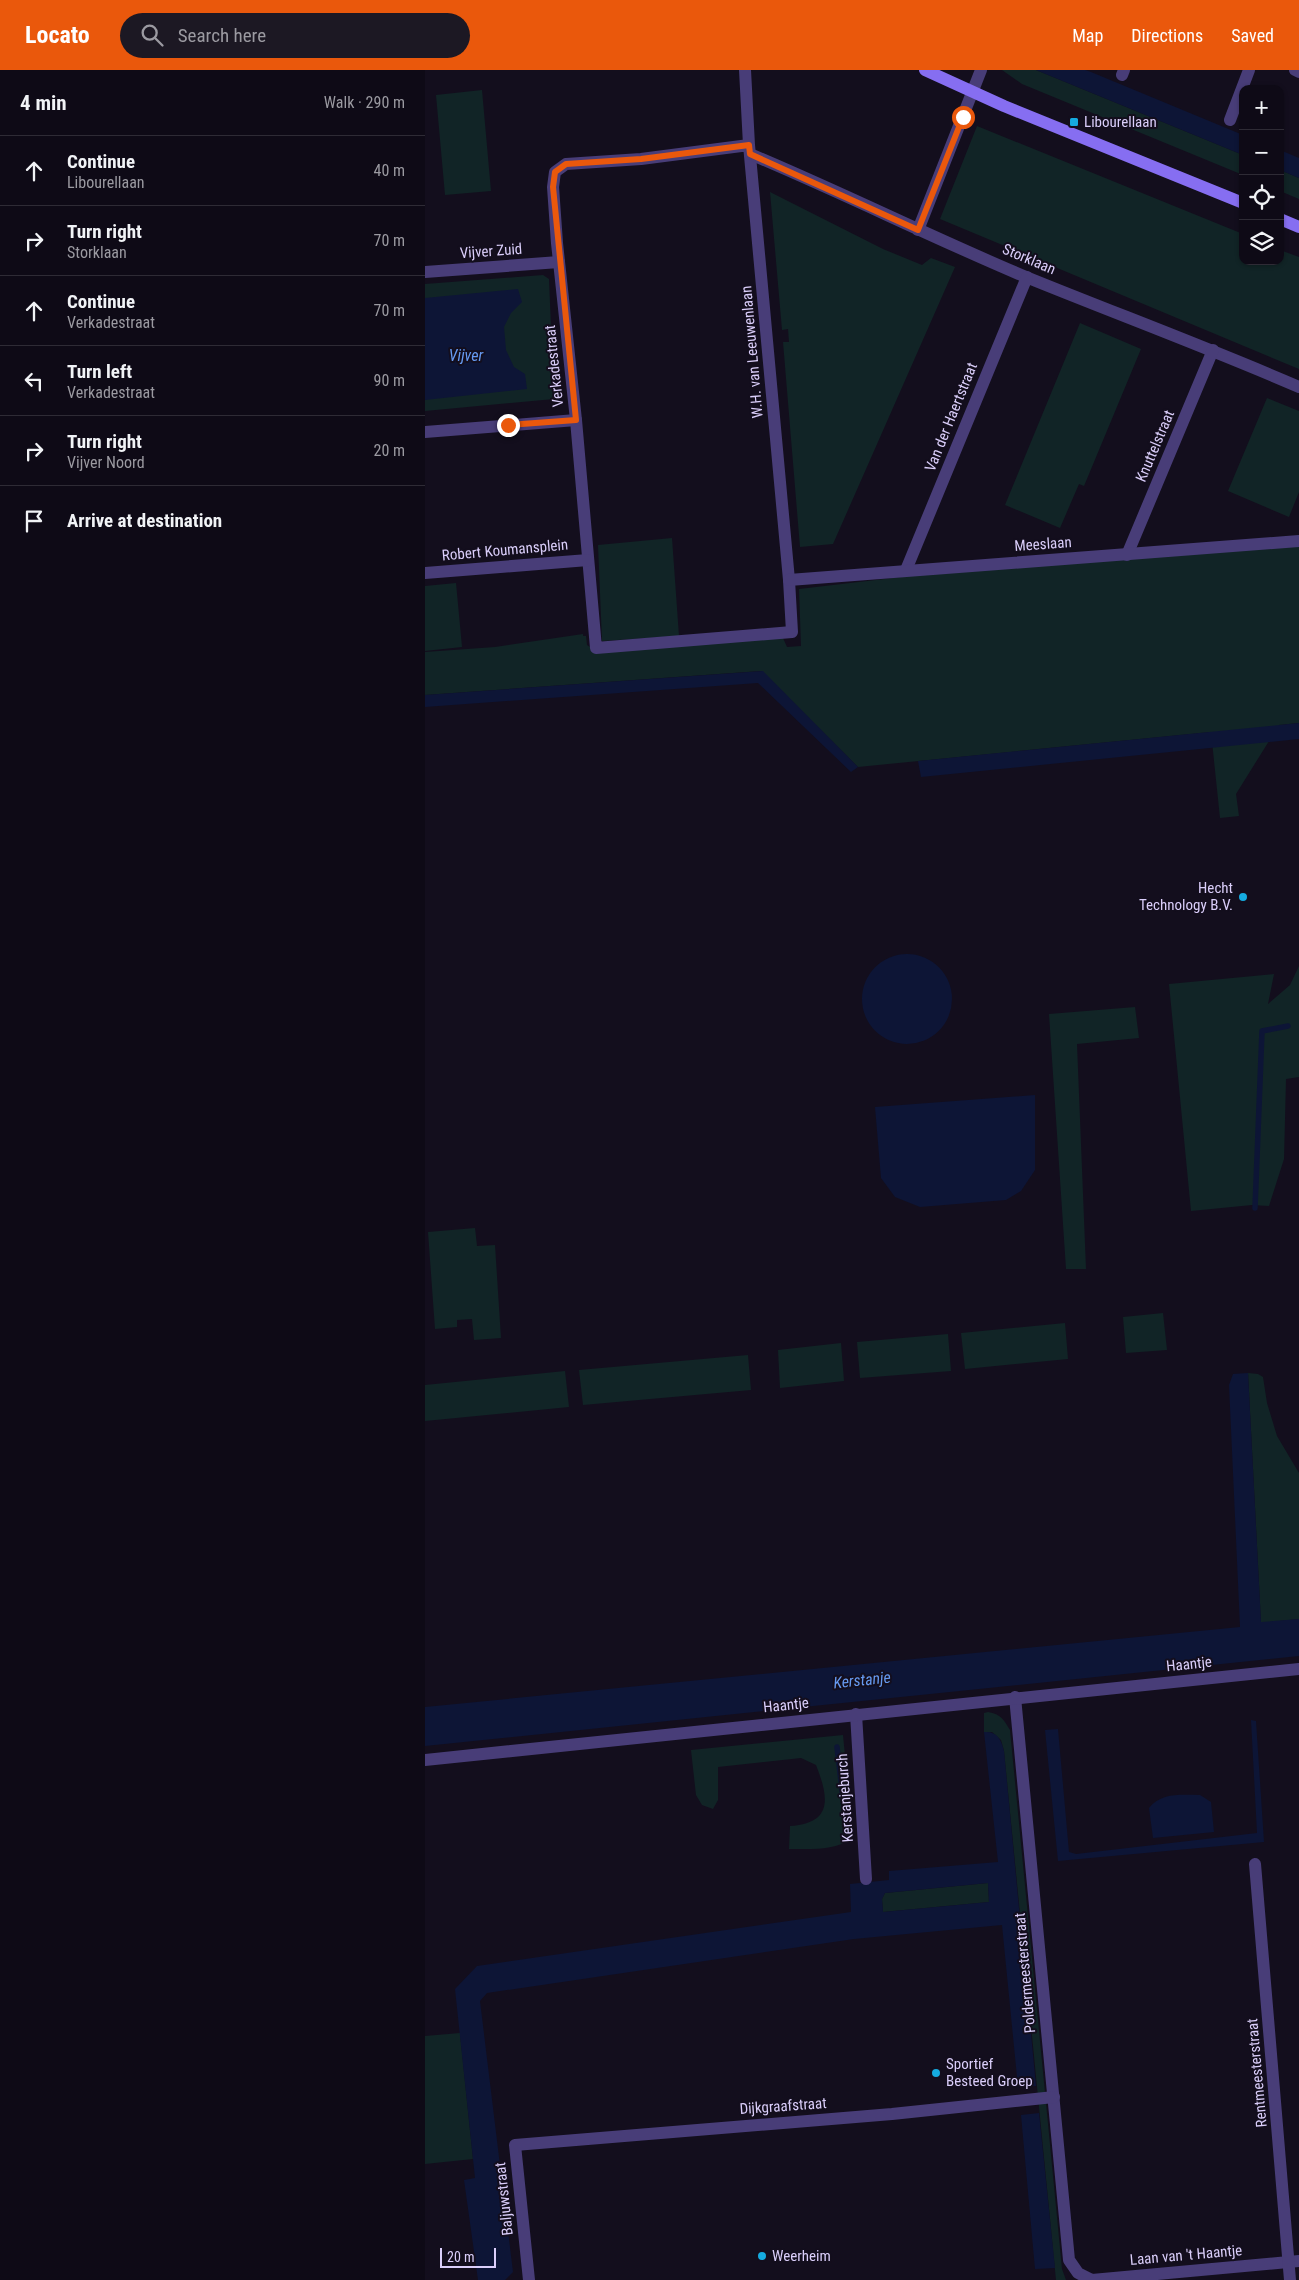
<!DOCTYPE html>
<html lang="en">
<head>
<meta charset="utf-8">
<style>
	body { margin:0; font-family:"Roboto Condensed",sans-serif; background:#1c1823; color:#f1f3f6 }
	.controls { position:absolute; right:15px; top:15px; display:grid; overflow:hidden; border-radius:10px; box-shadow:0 1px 4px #0004 }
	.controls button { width:45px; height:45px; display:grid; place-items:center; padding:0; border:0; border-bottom:1px solid #2e2b35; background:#0e0a16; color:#f1f3f6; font:25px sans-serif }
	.scale { position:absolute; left:15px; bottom:12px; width:56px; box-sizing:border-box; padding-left:5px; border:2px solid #dacefa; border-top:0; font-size:14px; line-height:18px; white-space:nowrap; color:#dacefa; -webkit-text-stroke:4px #130e1d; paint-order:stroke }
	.stop { position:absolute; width:15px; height:15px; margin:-11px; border:4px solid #ea580c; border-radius:50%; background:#fff }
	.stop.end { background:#ea580c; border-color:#fff; box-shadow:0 1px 5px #0008 }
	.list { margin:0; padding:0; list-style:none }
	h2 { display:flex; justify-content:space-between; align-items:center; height:65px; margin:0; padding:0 20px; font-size:21px }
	h2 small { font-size:16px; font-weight:400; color:#9b9aa1 }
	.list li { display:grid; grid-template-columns:32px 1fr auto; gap:15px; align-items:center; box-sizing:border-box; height:70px; padding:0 20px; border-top:1px solid #2e2b35 }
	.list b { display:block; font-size:19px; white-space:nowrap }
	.list p { margin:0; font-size:16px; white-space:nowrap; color:#9b9aa1 }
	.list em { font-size:16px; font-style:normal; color:#9b9aa1 }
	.icon { flex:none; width:28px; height:28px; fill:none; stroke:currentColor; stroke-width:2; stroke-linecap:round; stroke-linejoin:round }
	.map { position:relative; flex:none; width:874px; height:2210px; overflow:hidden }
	header { display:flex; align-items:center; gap:30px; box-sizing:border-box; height:70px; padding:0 25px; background:#ea580c; color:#fff }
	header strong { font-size:24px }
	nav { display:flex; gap:28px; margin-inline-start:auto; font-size:18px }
	.search { width:350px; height:45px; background:#1c1823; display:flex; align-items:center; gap:12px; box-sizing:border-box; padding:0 18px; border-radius:28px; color:#9b9aa1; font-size:19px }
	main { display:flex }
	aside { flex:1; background:#0e0a16 }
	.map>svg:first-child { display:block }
	.green { fill:#112426 }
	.water { fill:#0d1536; fill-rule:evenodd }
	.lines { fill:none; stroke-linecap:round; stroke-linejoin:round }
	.stream { stroke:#0d1536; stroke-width:5.5 }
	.minor { stroke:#483d78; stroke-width:12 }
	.secondary { stroke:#866ef1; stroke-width:12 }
	.route { stroke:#ea580c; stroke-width:6 }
	.poi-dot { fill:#15abe0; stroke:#130e1d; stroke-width:2 }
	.labels { text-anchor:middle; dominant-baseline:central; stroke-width:4; stroke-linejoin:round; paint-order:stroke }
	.poi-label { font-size:15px; fill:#dacefa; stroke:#130e1d; text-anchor:start }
	.street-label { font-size:15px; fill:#dacefa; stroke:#130e1d }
	.water-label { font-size:16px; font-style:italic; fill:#669af1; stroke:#130e1d }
</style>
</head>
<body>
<header>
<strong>Locato</strong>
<div class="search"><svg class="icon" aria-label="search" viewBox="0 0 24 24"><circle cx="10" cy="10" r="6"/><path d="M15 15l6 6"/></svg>Search here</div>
<nav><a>Map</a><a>Directions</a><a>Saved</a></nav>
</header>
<main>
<aside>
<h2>4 min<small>Walk · 290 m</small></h2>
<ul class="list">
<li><svg class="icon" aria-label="ahead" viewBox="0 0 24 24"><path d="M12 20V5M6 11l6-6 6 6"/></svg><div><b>Continue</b><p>Libourellaan</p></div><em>40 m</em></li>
<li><svg class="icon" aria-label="right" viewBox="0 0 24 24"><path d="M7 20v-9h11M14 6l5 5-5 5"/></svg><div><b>Turn right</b><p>Storklaan</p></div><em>70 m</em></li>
<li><svg class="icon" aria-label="ahead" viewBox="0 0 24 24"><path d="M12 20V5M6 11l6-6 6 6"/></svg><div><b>Continue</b><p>Verkadestraat</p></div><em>70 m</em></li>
<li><svg class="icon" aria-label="left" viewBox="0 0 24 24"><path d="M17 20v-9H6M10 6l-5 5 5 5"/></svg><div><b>Turn left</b><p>Verkadestraat</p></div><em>90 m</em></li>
<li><svg class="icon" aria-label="right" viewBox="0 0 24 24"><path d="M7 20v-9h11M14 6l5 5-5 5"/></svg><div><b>Turn right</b><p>Vijver Noord</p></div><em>20 m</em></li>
<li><svg class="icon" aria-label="arrive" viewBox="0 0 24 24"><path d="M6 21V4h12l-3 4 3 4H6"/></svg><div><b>Arrive at destination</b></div></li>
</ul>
</aside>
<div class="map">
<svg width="874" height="2210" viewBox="0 0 874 2210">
	<rect width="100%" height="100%" fill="#130e1d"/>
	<g class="green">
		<polygon points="577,0 611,0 818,85 818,105 597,14"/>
		<polygon points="57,20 66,121 20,125 11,25"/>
		<polygon points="552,56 818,164 818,191 855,191 855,180 874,187 874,299 515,149"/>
		<polygon points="855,100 874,108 874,129 855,121"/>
		<polygon points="345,122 458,179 497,195 506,188 530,197 408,474 375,477 358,272 364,272 363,259 357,260"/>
		<polygon points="118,205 124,209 129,329 0,341 0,214"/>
		<polygon points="655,253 716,279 659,416 654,414 635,458 580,435"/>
		<polygon points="842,328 874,341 874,422 864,447 803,421"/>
		<polygon points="247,468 254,566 177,571 173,475"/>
		<polygon points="874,476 874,653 854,655 811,724 814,746 795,748 786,662 433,697 336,601 0,625 0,582 70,577 158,564 158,566 161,566 162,575 168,579 358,568 362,577 376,576 374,519 485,506"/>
		<polygon points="31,513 37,577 0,581 0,516"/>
		<polygon points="874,896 874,1007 861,1009 859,1089 844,1136 827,1135 766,1141 744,914 849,904 843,934 865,915"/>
		<polygon points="710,937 714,968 652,974 661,1199 641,1199 624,944"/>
		<polygon points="50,1158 52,1176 70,1175 76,1268 49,1270 47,1249 32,1250 32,1257 10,1259 3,1162"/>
		<polygon points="738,1243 742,1280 701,1283 698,1247"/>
		<polygon points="640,1253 643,1289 540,1299 536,1263"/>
		<polygon points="523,1264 526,1301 435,1308 432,1272"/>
		<polygon points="416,1273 419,1311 355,1318 353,1280"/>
		<polygon points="323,1285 326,1320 158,1335 154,1300"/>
		<polygon points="140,1301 144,1337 0,1351 0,1315"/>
		<polygon points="823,1303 833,1304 838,1307 842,1333 852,1366 874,1403 874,1549 836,1553"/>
		<path d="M 563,1642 C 576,1644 579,1650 585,1660 L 637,2199 L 641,2210 L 631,2210 L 579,1681 L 576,1670 L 567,1662 L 559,1662 L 559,1643 Z"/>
		<path d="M 418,1665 L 428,1768 C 408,1781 388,1779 364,1779 L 365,1756 C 408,1753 404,1728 391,1695 L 376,1688 L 293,1697 L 293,1730 L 288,1739 L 277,1735 L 271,1725 L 266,1680 Z"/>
		<polygon points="563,1813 564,1832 458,1842 457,1829 460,1823"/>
		<polygon points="35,1963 48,2089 0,2094 0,1966"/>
	</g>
	<g class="water">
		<polygon points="611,0 660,0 666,2 818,65 818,85"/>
		<polygon points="855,80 874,88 874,108 855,100"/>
		<polygon points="93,219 97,232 86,243 79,257 81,280 89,297 100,304 102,319 0,330 0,228"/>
		<polygon points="338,601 433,697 426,702 333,613 0,637 0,625"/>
		<polygon points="874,653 874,669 496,707 493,691"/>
		<circle cx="482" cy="929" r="45"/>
		<polygon points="610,1025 610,1100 596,1121 581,1130 495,1137 470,1127 456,1108 450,1037"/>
		<polygon points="823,1303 836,1552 874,1549 874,1586 0,1676 0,1637 815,1557 804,1315 808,1304"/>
		<polygon points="826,1650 831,1651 839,1772 633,1791 620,1660 633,1659 644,1782 651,1784 832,1763"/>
		<path d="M 559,1662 C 572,1661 576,1669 579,1681 L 611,2016 L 593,2017 L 577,1855 L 429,1869 L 62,1923 L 55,1931 L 88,2202 L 80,2210 L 53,2210 L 39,2110 L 50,2108 L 30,1919 L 52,1896 L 426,1842 L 425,1814 L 464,1810 L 464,1801 L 573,1792 ZM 563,1813 L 564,1832 L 458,1842 L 457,1829 L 460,1823 Z"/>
		<path d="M 775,1725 L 786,1732 L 789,1762 L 728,1768 L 724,1738 C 737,1722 756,1725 775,1725 Z"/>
		<polygon points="614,2043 630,2198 610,2199 596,2045"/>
	</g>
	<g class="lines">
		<g class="stream">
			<polyline points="830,1138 837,961 863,956"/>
			<polyline points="412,1677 420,1746"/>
		</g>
		<g class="minor">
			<polyline points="320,0 324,75 364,510 367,562 171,578 151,350 132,173 128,117 130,102 141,94 216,89 324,75"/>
			<polyline points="870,0 874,2"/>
			<polyline points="697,5 699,0"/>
			<polyline points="805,50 824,0"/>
			<path d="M 325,84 C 418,123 508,168 601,207 C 692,244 784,278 874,317"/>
			<polyline points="493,160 556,0"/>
			<polyline points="0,202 134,192"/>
			<polyline points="0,362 151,350"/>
			<polyline points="702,485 788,280"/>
			<polyline points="481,500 602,207"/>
			<polyline points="0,503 163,490"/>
			<polyline points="364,510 874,471"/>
			<polyline points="590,1627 644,2190 653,2203 667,2210 874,2191"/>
			<polyline points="431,1644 441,1809"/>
			<polyline points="0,1690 874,1599"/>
			<polyline points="830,1794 865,2210"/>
			<polyline points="104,2210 90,2075 467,2044 629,2027"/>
		</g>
		<g class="secondary">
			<polyline points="500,0 579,36 818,133"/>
			<polyline points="855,149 874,157"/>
		</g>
	</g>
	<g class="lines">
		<polyline class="route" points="83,355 151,350 128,117 130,102 141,94 216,89 324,75 325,84 493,160 538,47"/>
	</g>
	<g class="poi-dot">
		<rect x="644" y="47" width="10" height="10" rx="2.5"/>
		<circle cx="818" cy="827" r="5"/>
		<circle cx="511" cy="2003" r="5"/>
		<circle cx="337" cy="2186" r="5"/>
	</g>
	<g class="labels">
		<g class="poi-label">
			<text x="659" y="52">Libourellaan</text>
			<text x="808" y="818" text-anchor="end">Hecht<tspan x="808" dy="17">Technology B.V.</tspan></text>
			<text x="521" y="1994">Sportief<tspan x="521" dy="17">Besteed Groep</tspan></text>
			<text x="347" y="2186">Weerheim</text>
		</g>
		<g class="street-label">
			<text transform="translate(66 181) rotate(-4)">Vijver Zuid</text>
			<text transform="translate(604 189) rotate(23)">Storklaan</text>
			<text transform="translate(327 282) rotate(-95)">W.H. van Leeuwenlaan</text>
			<text transform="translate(129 296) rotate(-96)">Verkadestraat</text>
			<text transform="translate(526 347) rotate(-68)">Van der Haertstraat</text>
			<text transform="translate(730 376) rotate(-67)">Knuttelstraat</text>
			<text transform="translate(618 474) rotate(-4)">Meeslaan</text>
			<text transform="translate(80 480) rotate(-5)">Robert Koumansplein</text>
			<text transform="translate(764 1594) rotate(-6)">Haantje</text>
			<text transform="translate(361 1635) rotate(-6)">Haantje</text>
			<text transform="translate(420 1728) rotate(-94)">Kerstanjeburch</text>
			<text transform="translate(600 1903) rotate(-95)">Poldermeesterstraat</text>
			<text transform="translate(832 2003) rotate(-95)">Rentmeesterstraat</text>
			<text transform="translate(358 2036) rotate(-4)">Dijkgraafstraat</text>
			<text transform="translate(79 2129) rotate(-96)">Baljuwstraat</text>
			<text transform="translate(761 2185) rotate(-5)">Laan van 't Haantje</text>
		</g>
		<g class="water-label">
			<text x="41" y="285">Vijver</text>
			<text transform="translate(437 1610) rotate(-6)">Kerstanje</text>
		</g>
	</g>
</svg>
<div class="controls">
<button>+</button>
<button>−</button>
<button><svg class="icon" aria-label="locate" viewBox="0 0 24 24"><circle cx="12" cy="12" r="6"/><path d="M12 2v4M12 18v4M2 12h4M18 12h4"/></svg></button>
<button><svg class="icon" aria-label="layers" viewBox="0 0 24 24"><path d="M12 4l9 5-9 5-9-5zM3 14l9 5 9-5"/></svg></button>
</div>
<div class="scale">20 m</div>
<div class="stop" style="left:538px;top:47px"></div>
<div class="stop end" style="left:83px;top:355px"></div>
</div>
</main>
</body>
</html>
